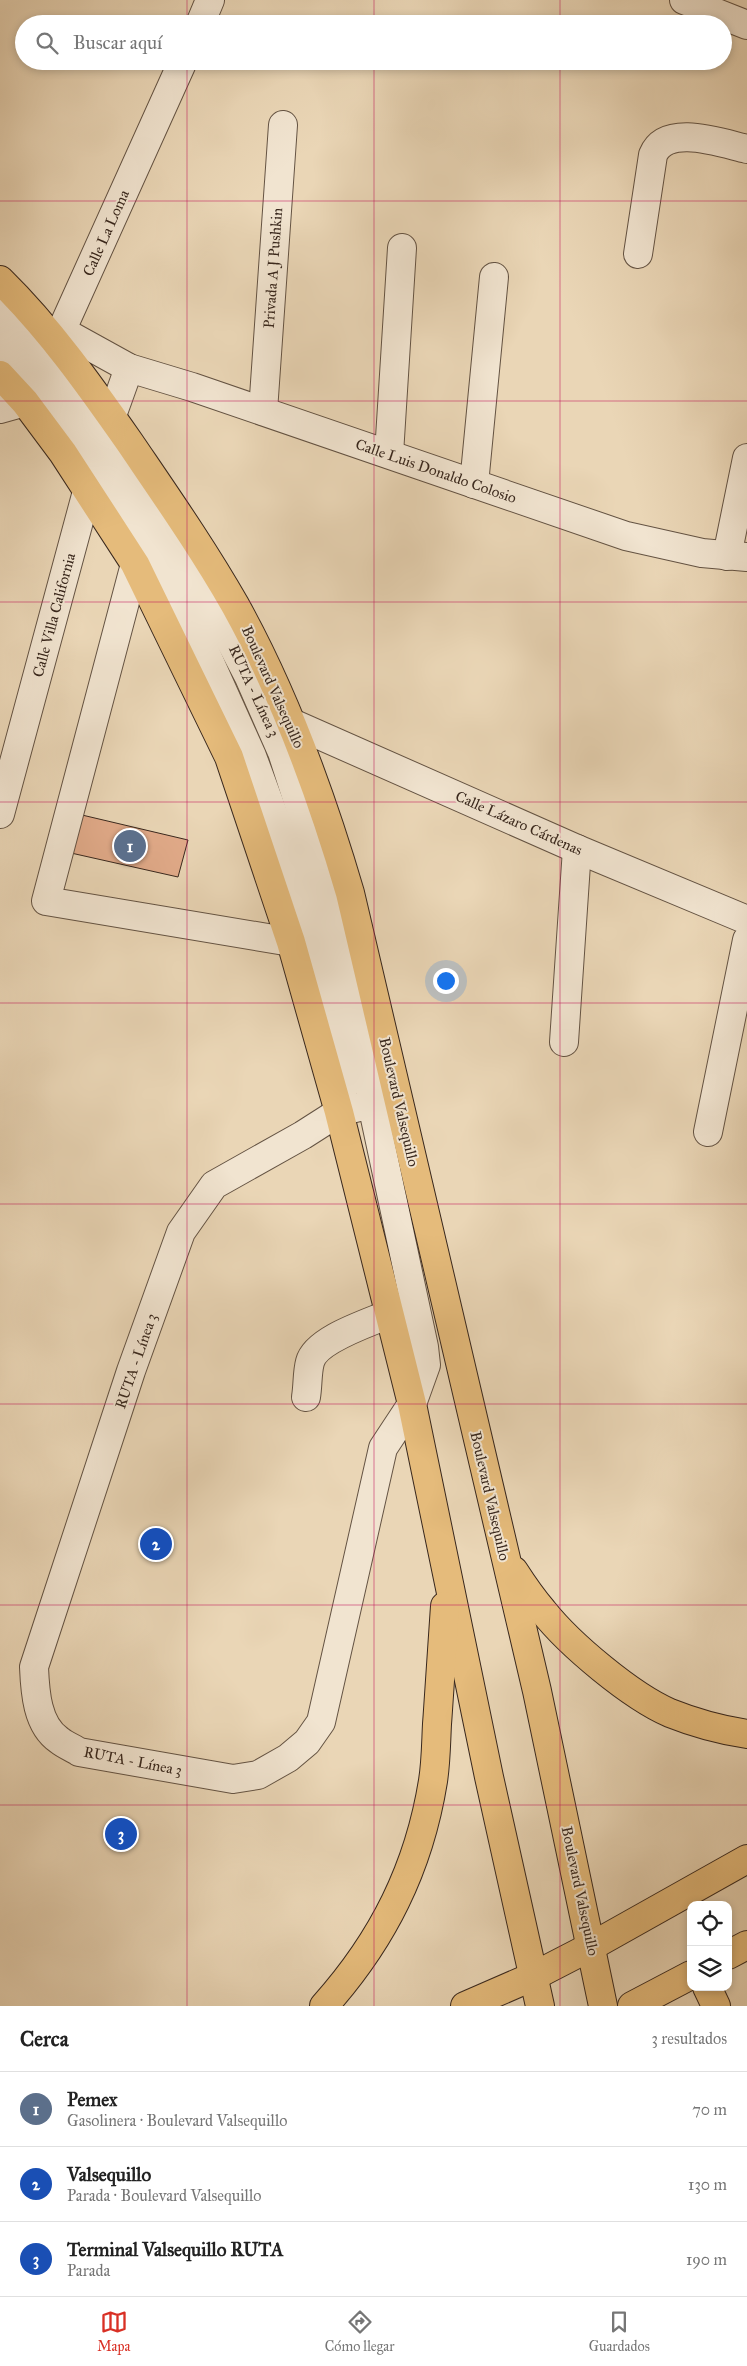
<!DOCTYPE html>
<html lang="es">
<head>
<meta charset="utf-8">
<style>
	body { margin:0; font-family:"IM FELL Great Primer",serif; background:#f2f2f2; color:#222 }
	.controls { position:absolute; right:15px; bottom:15px; display:grid; overflow:hidden; border-radius:10px; box-shadow:0 2px 8px #0003 }
	.controls button { width:45px; height:45px; display:grid; place-items:center; padding:0; border:0; border-bottom:1px solid #e0e0e0; background:#fff; color:#222; font:25px sans-serif }
	.you { position:absolute; left:445px; top:980px; width:18px; height:18px; margin:-12px; border:4px solid #fff; border-radius:50%; background:#1a73e8; box-shadow:0 0 0 8px #1a73e833 }
	.badge { display:grid; place-items:center; width:32px; height:32px; border-radius:50%; background:#d93025; color:#fff; font-size:16px; font-weight:700 }
	.pin { position:absolute; translate:-50% -50%; border:2px solid #fff; box-shadow:0 1px 5px #0006 }
	.list { margin:0; padding:0; list-style:none }
	h2 { display:flex; justify-content:space-between; align-items:center; height:65px; margin:0; padding:0 20px; font-size:21px }
	h2 small { font-size:16px; font-weight:400; color:#767676 }
	.list li { display:grid; grid-template-columns:32px 1fr auto; gap:15px; align-items:center; box-sizing:border-box; height:75px; padding:0 20px; border-top:1px solid #e0e0e0 }
	.list b { display:block; font-size:19px; white-space:nowrap }
	.list p { margin:0; font-size:16px; white-space:nowrap; color:#767676 }
	.list em { font-size:16px; font-style:normal; color:#767676 }
	.icon { flex:none; width:28px; height:28px; fill:none; stroke:currentColor; stroke-width:2; stroke-linecap:round; stroke-linejoin:round }
	.map { position:relative; flex:none; width:747px; height:2006px; overflow:hidden }
	.search { position:absolute; background:#fff; box-shadow:0 2px 8px #0003; left:15px; right:15px; top:15px; height:55px; display:flex; align-items:center; gap:12px; box-sizing:border-box; padding:0 18px; border-radius:28px; color:#767676; font-size:19px }
	.sheet { height:290px; background:#fff }
	nav { display:flex; justify-content:space-around; align-items:center; box-sizing:border-box; height:70px; border-top:1px solid #e0e0e0; background:#fff; font-size:14px; color:#767676 }
	nav a { display:grid; justify-items:center; gap:2px }
	nav .on { color:#d93025 }
	.map>svg:first-child { display:block }
	.building { fill:#e2ab8a; stroke:#38271d }
	.lines { fill:none; stroke-linecap:round; stroke-linejoin:round }
	.minor-casing { stroke:#645343; stroke-width:30 }
	.major-casing { stroke:#38271d; stroke-width:30 }
	.highway-casing { stroke:#38271d; stroke-width:30 }
	.minor { stroke:#f1e4d0; stroke-width:28 }
	.major { stroke:#e5bb7b; stroke-width:28 }
	.highway { stroke:#e5bb7b; stroke-width:28 }
	.grid { fill:none; stroke:#c2185b; stroke-width:1; stroke-opacity:0.55 }
	.labels { text-anchor:middle; dominant-baseline:central; stroke-width:4; stroke-linejoin:round; paint-order:stroke }
	.street-label { font-size:15px; fill:#38271d; stroke:#f1e4d0 }
</style>
</head>
<body>
<div class="map">
<svg width="747" height="2006" viewBox="0 0 747 2006">
	<rect width="100%" height="100%" fill="#ead6b6"/>
	<filter id="stains"><feTurbulence type="fractalNoise" baseFrequency=".004" numOctaves="4"/><feColorMatrix values="0 0 0 0 .2 0 0 0 0 .09 0 0 0 0 .02 0 0 0 .5 -.17"/></filter>
	<radialGradient id="worn" r=".72"><stop offset=".6" stop-color="#630" stop-opacity="0"/><stop offset="1" stop-color="#630" stop-opacity=".3"/></radialGradient>
	<polygon class="building" points="82,815 188,840 178,877 71,853"/>
	<g class="lines">
		<g class="minor-casing">
			<g id="minor">
				<polyline points="684,0 747,25"/>
				<polyline points="200,24 210,0"/>
				<path d="M 638,254 L 653,155 C 666,123 721,143 747,149"/>
				<path d="M 0,308 L 47,365 L 138,488 L 195,573 L 249,677 L 282,752 L 304,820 L 356,1003 L 372,1104 L 424,1347 L 426,1365 L 412,1404 L 383,1448 L 321,1722 L 307,1742 L 288,1758 L 258,1775 L 233,1779 L 79,1752 C 73,1748 65,1745 59,1740 C 37,1725 35,1692 34,1667 L 131,1371 L 181,1232 L 214,1185 L 303,1135 L 339,1112 L 372,1104"/>
				<polyline points="62,331 129,368 192,387 626,536 702,553 747,557"/>
				<polyline points="0,342 39,388 153,552 186,609 252,756 304,897 337,1008 344,1082 339,1112"/>
				<polyline points="54,347 183,61"/>
				<polyline points="0,409 25,402 40,385"/>
				<polyline points="263,411 283,125"/>
				<polyline points="105,435 129,368"/>
				<polyline points="389,454 402,248"/>
				<polyline points="474,484 494,277"/>
				<polyline points="727,556 747,458"/>
				<polyline points="135,564 46,901 291,942"/>
				<polyline points="292,723 577,849 747,920"/>
				<polyline points="0,814 92,473"/>
				<polyline points="564,1042 577,849"/>
				<polyline points="708,1132 747,940"/>
				<path d="M 306,1397 C 308,1385 307,1373 310,1362 C 316,1339 369,1323 389,1314"/>
			</g>
		</g>
		<g class="major-casing">
			<g id="major">
				<path d="M 0,280 C 50,329 90,386 130,443 C 166,496 203,549 235,605 C 285,695 321,794 350,893 L 537,1691 L 603,2006"/>
				<polyline points="0,375 25,402 63,453 135,564 229,757 291,942 339,1112 412,1404 489,1777 540,2006"/>
				<path d="M 514,1571 C 523,1585 532,1598 543,1611 C 570,1645 631,1696 670,1713 C 695,1723 721,1730 747,1734"/>
				<path d="M 324,2006 C 383,1940 419,1868 433,1781 C 436,1762 436,1743 437,1724 C 440,1685 442,1646 445,1606"/>
			</g>
		</g>
		<g class="highway-casing">
			<g id="highway">
				<polyline points="728,1955 747,1945"/>
				<polyline points="707,1987 716,2006"/>
				<polyline points="465,2006 534,1976 592,1946 747,1859"/>
				<polyline points="632,2006 691,1975"/>
			</g>
		</g>
		<use href="#minor" class="minor"/>
		<use href="#major" class="major"/>
		<use href="#highway" class="highway"/>
	</g>
	<path class="grid" d="M 187,0 L 187,24M 374,0 L 374,24M 560,0 L 560,24M 187,61 L 187,2006M 374,61 L 374,2006M 560,61 L 560,2006M 0,201 L 747,201M 0,401 L 747,401M 0,602 L 747,602M 0,802 L 747,802M 0,1003 L 747,1003M 0,1204 L 747,1204M 0,1404 L 747,1404M 0,1605 L 747,1605M 0,1805 L 747,1805"/>
	<g class="labels">
		<g class="street-label">
			<text transform="translate(106 233) rotate(-66)">Calle La Loma</text>
			<text transform="translate(273 268) rotate(-86)">Privada A J Pushkin</text>
			<text transform="translate(436 471) rotate(19)">Calle Luis Donaldo Colosio</text>
			<text transform="translate(54 615) rotate(-75)">Calle Villa California</text>
			<text transform="translate(273 687) rotate(66)">Boulevard Valsequillo</text>
			<text transform="translate(254 691) rotate(65)">RUTA - Línea 3</text>
			<text transform="translate(519 823) rotate(24)">Calle Lázaro Cárdenas</text>
			<text transform="translate(399 1102) rotate(77)">Boulevard Valsequillo</text>
			<text transform="translate(136 1361) rotate(-71)">RUTA - Línea 3</text>
			<text transform="translate(490 1496) rotate(77)">Boulevard Valsequillo</text>
			<text transform="translate(133 1761) rotate(11)">RUTA - Línea 3</text>
			<text transform="translate(580 1891) rotate(78)">Boulevard Valsequillo</text>
		</g>
	</g>
	<rect width="100%" height="100%" filter="url(#stains)"/>
	<rect width="100%" height="100%" fill="url(#worn)"/>
</svg>
<div class="controls">
<button><svg class="icon" aria-label="locate" viewBox="0 0 24 24"><circle cx="12" cy="12" r="6"/><path d="M12 2v4M12 18v4M2 12h4M18 12h4"/></svg></button>
<button><svg class="icon" aria-label="layers" viewBox="0 0 24 24"><path d="M12 4l9 5-9 5-9-5zM3 14l9 5 9-5"/></svg></button>
</div>
<div class="you"></div>
<div class="pin badge" style="left:130px;top:846px;background:#5c6f8a">1</div>
<div class="pin badge" style="left:156px;top:1544px;background:#1a4fb4">2</div>
<div class="pin badge" style="left:121px;top:1834px;background:#1a4fb4">3</div>
<div class="search"><svg class="icon" aria-label="search" viewBox="0 0 24 24"><circle cx="10" cy="10" r="6"/><path d="M15 15l6 6"/></svg>Buscar aquí</div>
</div>
<section class="sheet">
<h2>Cerca<small>3 resultados</small></h2>
<ul class="list">
<li><span class="badge" style="background:#5c6f8a">1</span><div><b>Pemex</b><p>Gasolinera · Boulevard Valsequillo</p></div><em>70 m</em></li>
<li><span class="badge" style="background:#1a4fb4">2</span><div><b>Valsequillo</b><p>Parada · Boulevard Valsequillo</p></div><em>130 m</em></li>
<li><span class="badge" style="background:#1a4fb4">3</span><div><b>Terminal Valsequillo RUTA</b><p>Parada</p></div><em>190 m</em></li>
</ul>
</section>
<nav>
<a class="on"><svg class="icon" aria-label="map" viewBox="0 0 24 24"><path d="M3 6l6-2 6 2 6-2v14l-6 2-6-2-6 2zM9 4v14M15 6v14"/></svg>Mapa</a>
<a><svg class="icon" aria-label="directions" viewBox="0 0 24 24"><path d="M12 3l9 9-9 9-9-9zM9 14v-3h6M13 9l2 2-2 2"/></svg>Cómo llegar</a>
<a><svg class="icon" aria-label="saved" viewBox="0 0 24 24"><path d="M7 4h10v16l-5-4-5 4z"/></svg>Guardados</a>
</nav>
</body>
</html>
